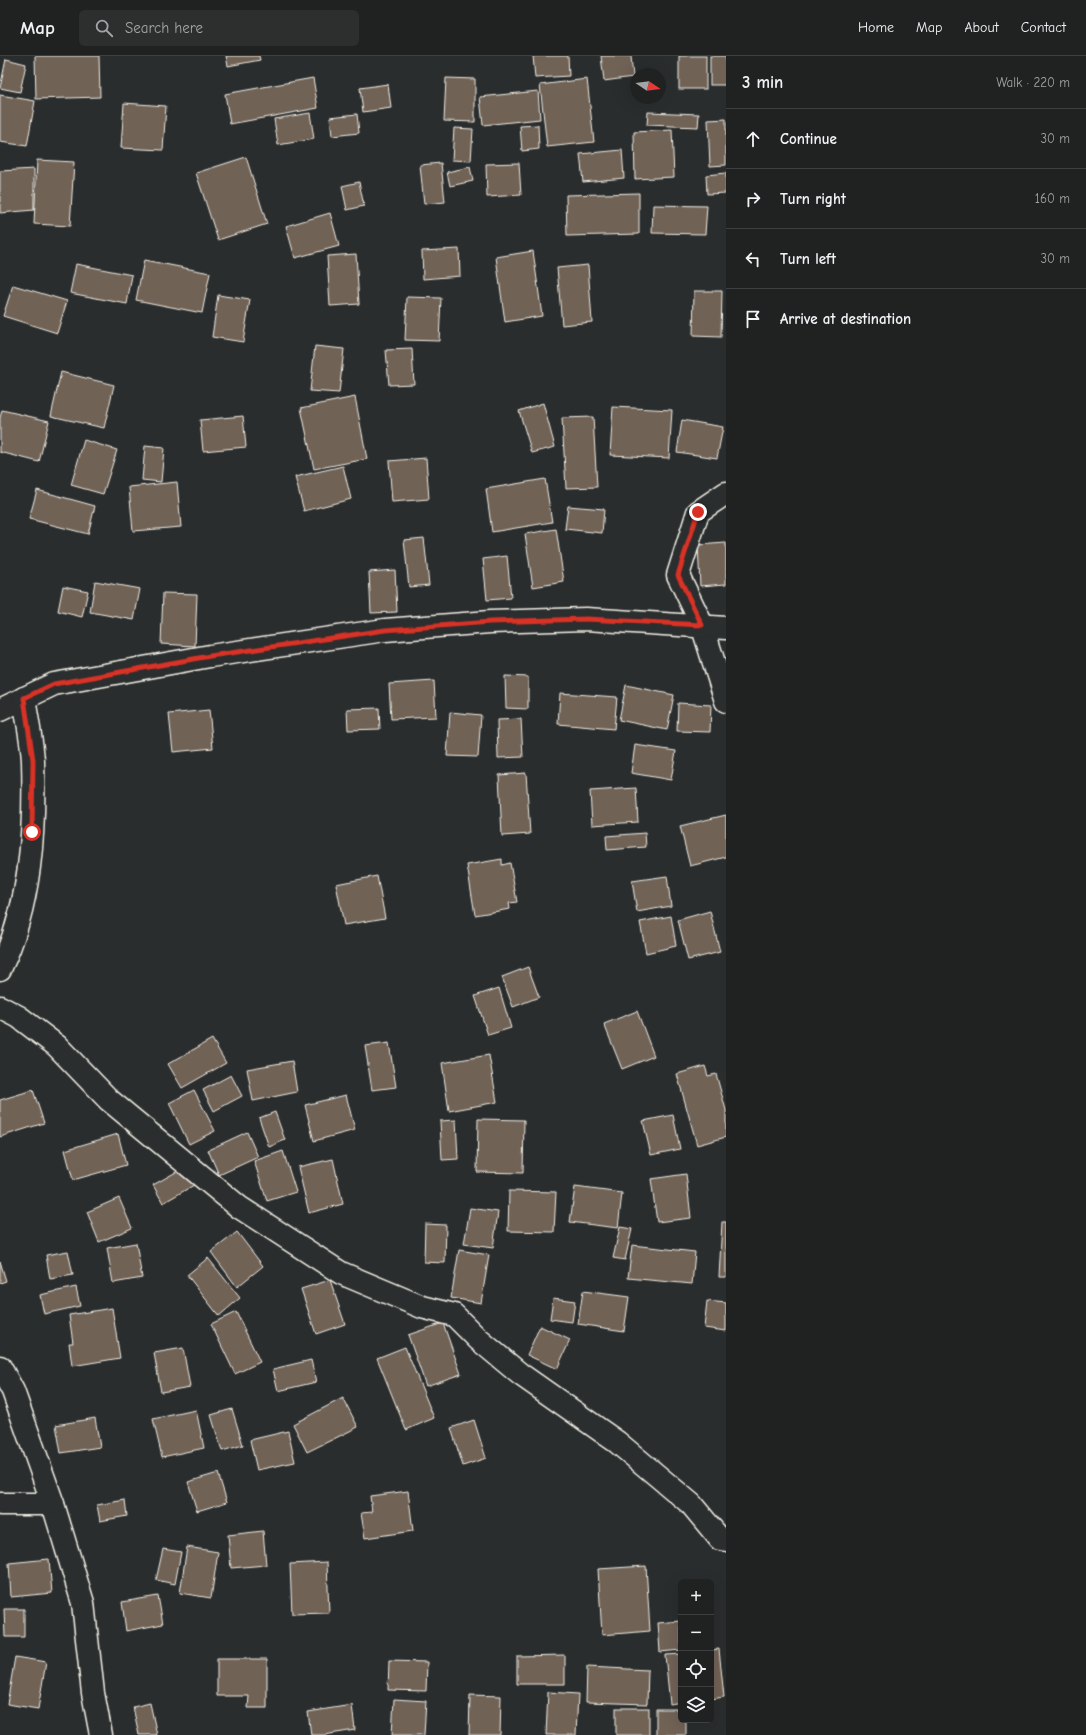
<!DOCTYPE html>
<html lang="en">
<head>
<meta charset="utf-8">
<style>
	body { margin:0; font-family:"Comic Neue",sans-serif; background:#2d2f2f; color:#f1f3f6 }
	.controls { position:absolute; right:12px; bottom:12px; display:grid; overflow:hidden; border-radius:6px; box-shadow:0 4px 16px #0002 }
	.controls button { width:36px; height:36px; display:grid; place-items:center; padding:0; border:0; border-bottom:1px solid #3d3f40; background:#202222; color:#f1f3f6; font:20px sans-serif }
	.compass { position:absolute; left:630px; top:12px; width:36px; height:36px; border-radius:50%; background:#202222; box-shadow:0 4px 16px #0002; rotate:103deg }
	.stop { position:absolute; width:12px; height:12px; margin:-9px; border:3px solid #d93025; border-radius:50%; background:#fff }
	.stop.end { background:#d93025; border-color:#fff; box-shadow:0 1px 4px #0008 }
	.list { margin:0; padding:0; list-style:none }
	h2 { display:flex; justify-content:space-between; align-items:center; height:52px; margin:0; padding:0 16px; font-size:17px }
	h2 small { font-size:13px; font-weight:400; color:#a2a4a5 }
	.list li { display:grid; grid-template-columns:26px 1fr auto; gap:12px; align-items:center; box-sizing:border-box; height:60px; padding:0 16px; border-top:1px solid #3d3f40 }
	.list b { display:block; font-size:15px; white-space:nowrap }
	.list em { font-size:13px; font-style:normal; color:#a2a4a5 }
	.icon { flex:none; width:22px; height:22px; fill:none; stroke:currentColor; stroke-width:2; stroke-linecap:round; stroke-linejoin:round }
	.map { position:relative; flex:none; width:726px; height:1679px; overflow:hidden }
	header { display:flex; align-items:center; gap:24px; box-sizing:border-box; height:56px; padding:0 20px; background:#202222; border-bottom:1px solid #3d3f40 }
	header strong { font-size:19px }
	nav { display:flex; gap:22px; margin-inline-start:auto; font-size:14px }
	.search { width:280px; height:36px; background:#2d2f2f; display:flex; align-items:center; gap:10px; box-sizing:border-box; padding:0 14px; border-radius:6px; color:#a2a4a5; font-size:15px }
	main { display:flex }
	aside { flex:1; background:#202222 }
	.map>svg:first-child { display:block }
	.building { fill:#716257; stroke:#f4f1e8 }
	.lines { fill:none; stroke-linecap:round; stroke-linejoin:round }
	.street-casing { stroke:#f4f1e8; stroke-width:25 }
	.street { stroke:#2a2d2e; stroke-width:22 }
	.route { stroke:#d93025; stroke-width:5 }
</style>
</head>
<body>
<header>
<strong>Map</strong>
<div class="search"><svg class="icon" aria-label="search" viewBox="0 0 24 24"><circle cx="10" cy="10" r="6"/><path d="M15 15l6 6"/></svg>Search here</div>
<nav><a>Home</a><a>Map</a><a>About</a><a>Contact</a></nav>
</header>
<main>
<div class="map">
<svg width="726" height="1679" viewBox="0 0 726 1679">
	<rect width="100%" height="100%" fill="#2a2d2e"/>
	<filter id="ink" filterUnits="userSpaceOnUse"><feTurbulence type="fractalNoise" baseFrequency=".025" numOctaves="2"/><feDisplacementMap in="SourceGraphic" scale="8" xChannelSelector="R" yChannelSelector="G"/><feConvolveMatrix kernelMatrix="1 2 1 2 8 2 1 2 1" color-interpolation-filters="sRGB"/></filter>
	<g filter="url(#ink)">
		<g class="building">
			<polygon points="35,0 99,0 100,41 36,43"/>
			<polygon points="226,0 259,0 260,4 228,10"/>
			<polygon points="533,0 568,0 569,20 535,22"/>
			<polygon points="601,0 631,0 633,21 604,25"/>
			<rect x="679" y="0" width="27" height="33"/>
			<rect x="710" y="0" width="16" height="29"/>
			<polygon points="6,3 26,8 20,36 0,32"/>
			<polygon points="313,22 318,52 230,68 225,38"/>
			<polygon points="446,22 475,23 475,66 444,65"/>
			<polygon points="587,23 594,86 547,91 540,29"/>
			<polygon points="388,28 391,52 363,56 360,32"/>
			<polygon points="538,35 540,63 483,69 480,41"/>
			<polygon points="0,39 35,45 27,90 0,86"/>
			<polygon points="124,47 166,50 163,94 121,92"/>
			<polygon points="648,56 699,58 698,71 647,69"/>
			<polygon points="310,57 314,83 278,89 274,63"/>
			<polygon points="357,58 359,77 332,80 330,61"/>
			<polygon points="726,63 726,109 710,110 708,64"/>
			<polygon points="538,69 539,93 522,95 520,70"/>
			<polygon points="454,72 473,73 471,105 452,104"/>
			<polygon points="672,74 674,121 635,123 634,76"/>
			<polygon points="622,94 624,122 583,126 580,98"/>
			<polygon points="246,101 267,168 218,184 196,117"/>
			<polygon points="37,104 74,106 70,170 34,168"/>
			<polygon points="441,107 445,146 424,148 420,109"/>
			<polygon points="519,107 521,139 487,141 486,108"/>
			<polygon points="470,111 473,125 450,130 447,116"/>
			<polygon points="34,113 34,154 0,157 0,115"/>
			<polygon points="726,117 726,137 707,138 706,119"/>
			<polygon points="359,126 364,150 347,154 342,130"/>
			<polygon points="639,137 639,178 567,180 566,139"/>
			<polygon points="653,149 707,150 705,178 652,177"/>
			<polygon points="330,157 339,190 295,202 286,170"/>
			<polygon points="459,193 460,220 423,223 422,195"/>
			<polygon points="533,195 542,260 505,266 496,201"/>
			<polygon points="356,198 359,248 330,250 327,200"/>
			<polygon points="144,204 210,217 202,257 136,244"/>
			<polygon points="76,208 132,219 127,248 70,237"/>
			<polygon points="588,209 592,266 562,269 557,212"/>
			<polygon points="13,229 67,245 57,277 3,260"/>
			<polygon points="694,235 722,235 721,281 693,280"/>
			<polygon points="218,239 250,244 243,286 212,281"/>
			<polygon points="407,241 441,242 439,285 405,284"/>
			<polygon points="315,290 344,293 339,337 310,335"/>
			<polygon points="412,293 414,328 389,329 386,294"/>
			<polygon points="61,316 114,329 104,372 51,360"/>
			<polygon points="355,341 367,403 314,413 301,352"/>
			<polygon points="543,347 555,391 532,397 519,355"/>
			<polygon points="613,351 672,354 669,402 610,399"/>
			<polygon points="2,354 49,365 39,406 0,396 0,362"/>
			<polygon points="243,360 246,391 203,395 200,364"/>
			<polygon points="593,361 597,431 566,432 562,362"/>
			<polygon points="682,364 723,371 717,402 677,396"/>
			<polygon points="84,384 117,394 103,438 71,429"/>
			<polygon points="145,390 164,392 161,426 142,424"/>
			<polygon points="426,402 429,443 392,446 389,405"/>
			<polygon points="343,410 351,443 304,455 295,421"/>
			<polygon points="545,423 552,466 492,476 486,433"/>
			<polygon points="177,426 181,471 133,475 129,431"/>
			<polygon points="37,434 95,450 88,478 29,463"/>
			<polygon points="568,450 604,453 602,477 565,473"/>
			<polygon points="556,473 564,526 533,531 525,478"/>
			<polygon points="424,482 429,529 409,531 404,484"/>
			<polygon points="726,487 726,528 700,530 698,489"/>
			<polygon points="507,500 511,542 487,544 483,503"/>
			<polygon points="395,514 397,556 371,557 369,516"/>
			<polygon points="95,525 140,533 134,564 90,556"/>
			<polygon points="63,530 88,535 82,561 58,555"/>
			<polygon points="163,537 197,538 195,590 161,588"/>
			<polygon points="505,620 528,621 528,653 506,652"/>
			<polygon points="434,625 436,661 391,663 389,628"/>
			<polygon points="626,629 674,639 667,674 619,664"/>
			<polygon points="560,637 617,641 614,673 558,668"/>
			<polygon points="678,647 711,649 710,676 677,675"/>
			<polygon points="379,652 380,673 348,674 347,653"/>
			<polygon points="209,654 213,692 173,696 169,658"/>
			<polygon points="450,656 481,659 478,701 447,700"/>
			<polygon points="521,663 523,701 498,702 497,664"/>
			<polygon points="635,689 676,695 671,724 631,717"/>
			<polygon points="526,717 530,778 502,780 499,719"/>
			<polygon points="636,732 638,766 592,769 590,735"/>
			<polygon points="726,759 726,801 690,810 680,770"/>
			<polygon points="645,777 646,791 607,794 606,780"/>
			<polygon points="502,803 502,809 510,807 517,846 509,847 510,853 475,859 467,809"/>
			<polygon points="377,820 385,862 344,869 336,828"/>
			<polygon points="667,820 671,850 637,856 632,825"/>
			<polygon points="710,855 720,896 688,904 678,864"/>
			<polygon points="671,860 676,890 646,897 640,866"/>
			<polygon points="528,911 539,941 513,951 502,921"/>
			<polygon points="499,932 511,972 488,979 475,940"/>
			<polygon points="637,955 654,1000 622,1013 604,968"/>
			<polygon points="212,983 226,1007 182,1032 168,1008"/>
			<polygon points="389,987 396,1031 372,1034 365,990"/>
			<polygon points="489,999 497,1046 449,1055 442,1007"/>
			<polygon points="292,1005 297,1036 253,1045 247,1013"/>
			<polygon points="705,1010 708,1020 716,1018 726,1054 726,1081 697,1089 677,1018"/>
			<polygon points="231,1019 242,1040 214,1055 203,1034"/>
			<polygon points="33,1034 44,1067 0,1081 0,1044"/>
			<polygon points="194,1034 215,1075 189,1088 169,1047"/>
			<polygon points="346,1039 355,1074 314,1085 305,1049"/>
			<polygon points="275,1056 285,1084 269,1091 259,1062"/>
			<polygon points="673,1059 680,1093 651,1099 643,1065"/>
			<polygon points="478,1063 524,1064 523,1117 477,1116"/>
			<polygon points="456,1064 458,1103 442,1104 440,1065"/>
			<polygon points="247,1076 258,1101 219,1119 208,1094"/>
			<polygon points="118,1078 126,1109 73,1124 65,1094"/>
			<polygon points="283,1095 296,1136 267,1145 254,1105"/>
			<polygon points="333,1103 343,1148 309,1157 298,1111"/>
			<polygon points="185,1111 194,1129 163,1147 153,1129"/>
			<polygon points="686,1118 691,1162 657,1166 651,1123"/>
			<polygon points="575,1131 622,1137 618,1172 570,1166"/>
			<polygon points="509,1135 556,1136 554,1176 508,1175"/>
			<polygon points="119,1142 132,1172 99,1186 87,1156"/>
			<polygon points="470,1152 498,1156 493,1192 464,1188"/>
			<polygon points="722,1166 726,1166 726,1221 719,1221"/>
			<polygon points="425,1168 446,1169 445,1207 424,1206"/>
			<polygon points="620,1171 632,1173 625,1204 613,1202"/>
			<polygon points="237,1176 263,1210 237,1231 211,1196"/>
			<polygon points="136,1187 142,1222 113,1227 107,1192"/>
			<polygon points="632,1189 695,1196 692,1228 628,1222"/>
			<polygon points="459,1194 489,1199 481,1247 451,1242"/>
			<polygon points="68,1195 73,1219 50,1223 46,1199"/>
			<polygon points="208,1202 240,1242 219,1260 187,1219"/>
			<polygon points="0,1205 6,1225 0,1227"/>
			<polygon points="330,1224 345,1268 316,1278 301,1233"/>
			<polygon points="76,1231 80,1250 44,1258 40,1239"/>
			<polygon points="583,1235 629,1241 624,1275 578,1268"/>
			<polygon points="553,1242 575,1245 572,1266 550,1263"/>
			<polygon points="707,1245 726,1247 726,1275 704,1272"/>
			<polygon points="112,1252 120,1302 72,1310 69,1287 73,1287 69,1259"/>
			<polygon points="236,1256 260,1306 235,1318 211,1268"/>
			<polygon points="443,1267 461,1318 426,1330 408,1279"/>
			<polygon points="540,1270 570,1284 557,1313 527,1299"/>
			<polygon points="405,1291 434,1362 406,1374 377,1302"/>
			<polygon points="183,1292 190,1331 161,1336 154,1297"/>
			<polygon points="311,1304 316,1326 278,1335 273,1313"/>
			<polygon points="343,1342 358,1371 307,1396 293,1368"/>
			<polygon points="232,1353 243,1389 222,1395 211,1359"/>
			<polygon points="196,1354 204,1392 162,1401 153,1363"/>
			<polygon points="95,1362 100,1391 61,1397 56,1369"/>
			<polygon points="474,1364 486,1402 463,1410 451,1372"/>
			<polygon points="288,1375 295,1406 257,1414 250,1384"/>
			<polygon points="218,1417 227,1446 197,1455 188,1426"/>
			<polygon points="408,1435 413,1475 365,1482 361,1457 372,1456 370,1440"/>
			<polygon points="125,1444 127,1460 100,1465 97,1449"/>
			<polygon points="263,1475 266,1509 231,1512 228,1479"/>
			<polygon points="187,1491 218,1496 211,1542 180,1537"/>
			<polygon points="163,1493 181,1496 175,1528 156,1524"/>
			<polygon points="49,1503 52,1537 11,1541 9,1507"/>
			<polygon points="327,1506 329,1557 292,1558 290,1508"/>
			<polygon points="646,1510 650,1575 602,1579 598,1513"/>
			<polygon points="158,1540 163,1568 126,1575 122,1546"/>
			<polygon points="4,1553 24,1553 24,1581 5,1581"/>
			<polygon points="681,1565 681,1594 660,1596 658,1567"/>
			<polygon points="719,1593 724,1641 711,1643 711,1594"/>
			<polygon points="681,1598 681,1646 670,1648 665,1599"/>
			<polygon points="565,1599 565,1628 517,1628 517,1600"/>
			<polygon points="15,1601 46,1606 38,1653 7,1648"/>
			<polygon points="217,1603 267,1603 267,1652 248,1652 249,1640 217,1640"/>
			<polygon points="389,1605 427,1606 426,1635 388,1634"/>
			<polygon points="587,1611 648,1614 647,1648 586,1646"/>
			<polygon points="548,1636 578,1638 576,1679 546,1679"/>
			<polygon points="470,1639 501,1640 500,1679 469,1679"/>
			<polygon points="394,1643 426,1645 424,1679 392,1679"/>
			<polygon points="150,1647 157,1679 139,1679 133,1651"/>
			<polygon points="352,1649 355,1674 324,1679 311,1679 308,1656"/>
			<rect x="616" y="1652" width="33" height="27"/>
			<polygon points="656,1653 681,1653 681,1664 686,1664 686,1679 656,1679"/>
		</g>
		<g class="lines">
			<g class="street-casing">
				<g id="street">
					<polyline points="726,437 698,456 678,519 702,569 726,645"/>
					<polyline points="0,654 54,628 210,600 385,574 490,566 586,563 726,572"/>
					<path d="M 0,913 C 31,850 35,775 33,705 C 32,685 27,663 24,642"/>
					<polyline points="0,951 19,961 57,990 109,1044 239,1151 341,1217 422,1251 454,1259 478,1283 520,1318 617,1386 691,1448 720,1483 726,1484"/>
					<polyline points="0,1311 13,1335 53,1448 83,1547 93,1637 101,1679"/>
					<polyline points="0,1448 53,1448"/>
				</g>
			</g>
			<use href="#street" class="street"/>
		</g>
	</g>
	<g class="lines" filter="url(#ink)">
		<polyline class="route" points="32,776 33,704 24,642 54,628 210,600 385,574 490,566 586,563 702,569 678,519 698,456"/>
	</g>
</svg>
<div class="controls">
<button>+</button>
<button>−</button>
<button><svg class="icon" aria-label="locate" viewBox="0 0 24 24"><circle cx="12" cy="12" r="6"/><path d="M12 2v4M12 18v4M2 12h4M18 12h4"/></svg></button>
<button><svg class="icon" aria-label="layers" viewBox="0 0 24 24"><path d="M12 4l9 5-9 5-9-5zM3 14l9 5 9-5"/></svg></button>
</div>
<svg class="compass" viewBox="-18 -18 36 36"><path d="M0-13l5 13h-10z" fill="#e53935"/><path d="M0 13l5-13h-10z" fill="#a2a4a5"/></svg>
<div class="stop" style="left:32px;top:776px"></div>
<div class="stop end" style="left:698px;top:456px"></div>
</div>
<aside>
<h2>3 min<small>Walk · 220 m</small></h2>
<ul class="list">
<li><svg class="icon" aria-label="ahead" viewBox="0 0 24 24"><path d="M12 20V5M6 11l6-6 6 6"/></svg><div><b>Continue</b></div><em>30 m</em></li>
<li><svg class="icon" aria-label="right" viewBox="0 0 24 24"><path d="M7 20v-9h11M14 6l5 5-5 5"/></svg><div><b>Turn right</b></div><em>160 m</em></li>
<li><svg class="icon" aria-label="left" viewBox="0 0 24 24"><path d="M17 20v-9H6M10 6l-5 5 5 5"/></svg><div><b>Turn left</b></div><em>30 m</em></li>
<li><svg class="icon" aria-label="arrive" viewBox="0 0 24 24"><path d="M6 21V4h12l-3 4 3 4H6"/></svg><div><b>Arrive at destination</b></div></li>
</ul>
</aside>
</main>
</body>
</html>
